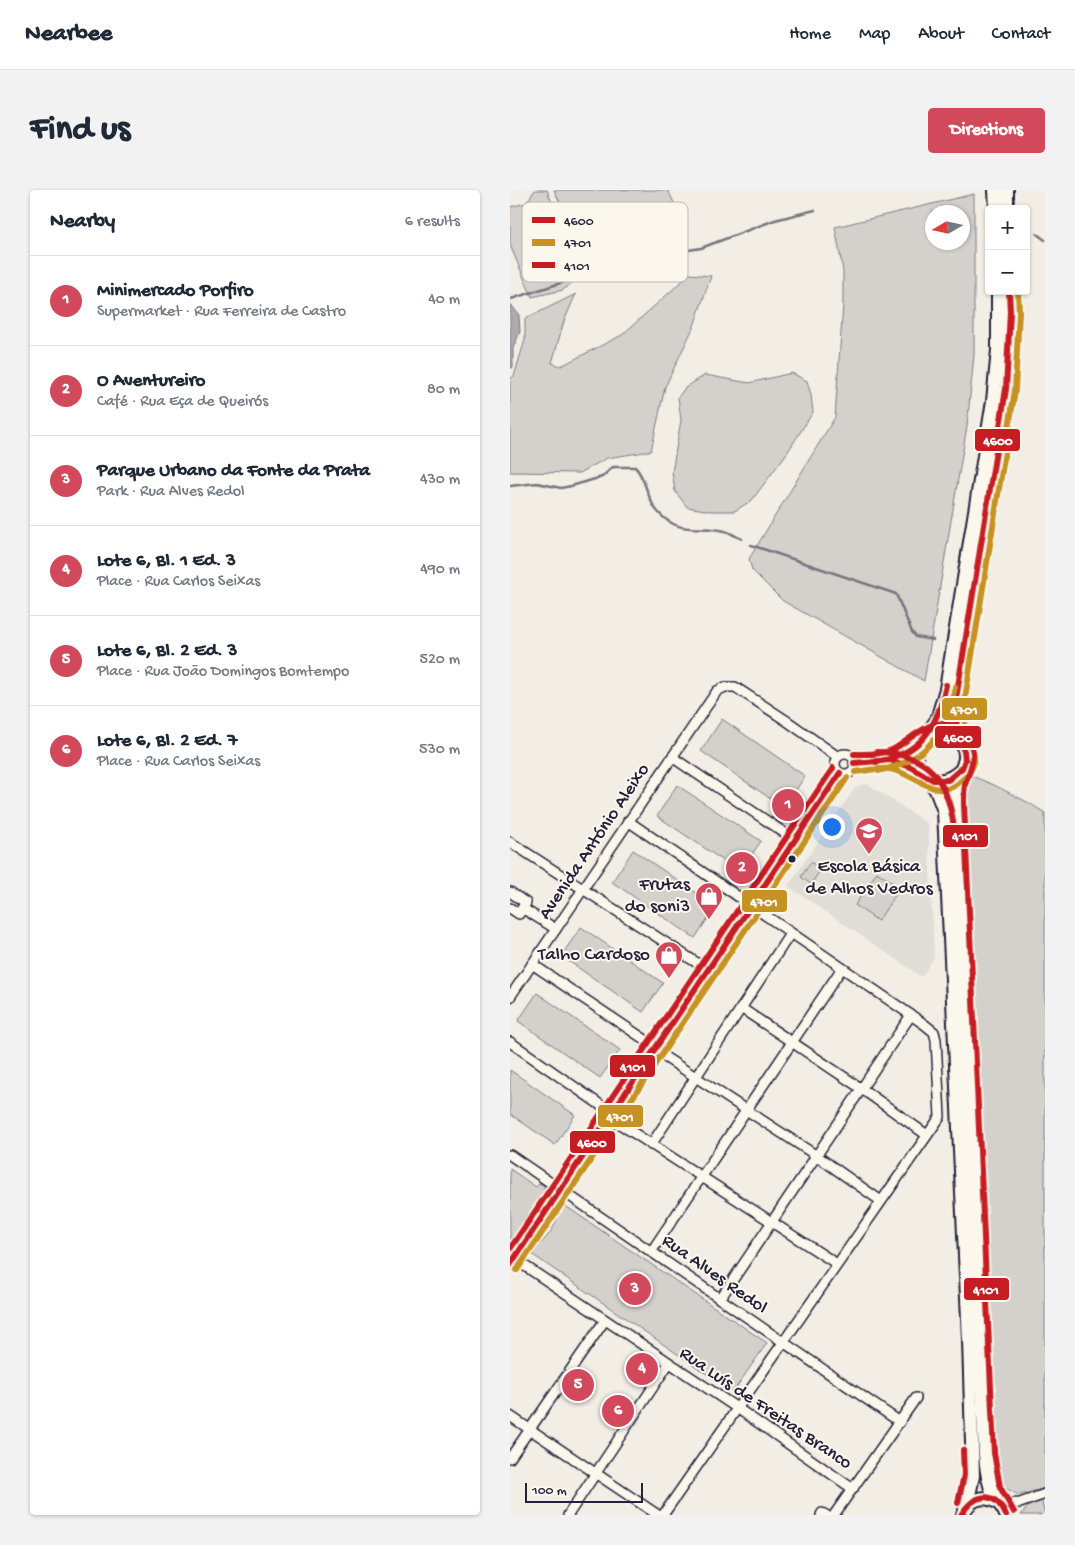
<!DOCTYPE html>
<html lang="en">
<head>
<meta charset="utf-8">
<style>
	body { margin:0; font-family:"Gochi Hand",sans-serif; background:#f2f2f3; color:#1f2937 }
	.controls { position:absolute; right:15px; top:15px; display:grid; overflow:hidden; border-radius:5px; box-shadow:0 1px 4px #0004 }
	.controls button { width:45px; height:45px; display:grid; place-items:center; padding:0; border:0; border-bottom:1px solid #e0e1e3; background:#fff; color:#1f2937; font:25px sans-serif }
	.compass { position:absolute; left:415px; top:15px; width:45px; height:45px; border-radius:50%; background:#fff; box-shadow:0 1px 4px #0004; rotate:261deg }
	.scale { position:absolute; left:15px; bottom:12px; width:118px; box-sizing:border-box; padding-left:5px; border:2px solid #22223b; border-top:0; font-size:14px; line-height:18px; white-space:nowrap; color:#22223b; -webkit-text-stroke:4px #fbf7ec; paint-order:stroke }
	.you { position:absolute; left:321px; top:636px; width:18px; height:18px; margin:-12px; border:4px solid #fff; border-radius:50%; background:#1a73e8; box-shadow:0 0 0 8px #1a73e833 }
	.badge { display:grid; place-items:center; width:32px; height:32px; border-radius:50%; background:#d1495b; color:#fff; font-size:16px; font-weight:700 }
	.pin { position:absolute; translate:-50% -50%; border:2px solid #fff; box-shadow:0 1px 5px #0006 }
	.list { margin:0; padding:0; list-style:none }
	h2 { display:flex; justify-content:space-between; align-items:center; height:65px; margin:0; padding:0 20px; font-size:21px }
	h2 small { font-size:16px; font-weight:400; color:#747a83 }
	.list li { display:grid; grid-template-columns:32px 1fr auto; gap:15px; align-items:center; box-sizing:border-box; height:90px; padding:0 20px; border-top:1px solid #e0e1e3 }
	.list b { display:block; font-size:19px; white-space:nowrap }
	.list p { margin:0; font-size:16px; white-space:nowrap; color:#747a83 }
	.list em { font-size:16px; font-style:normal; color:#747a83 }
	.map { position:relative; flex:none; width:535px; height:1325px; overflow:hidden; border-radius:5px }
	header { display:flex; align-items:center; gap:30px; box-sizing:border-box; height:70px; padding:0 25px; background:#fff; border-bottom:1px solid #e0e1e3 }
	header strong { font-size:24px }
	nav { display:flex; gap:28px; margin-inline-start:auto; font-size:18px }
	.intro { display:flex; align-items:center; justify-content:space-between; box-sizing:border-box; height:120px; padding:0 30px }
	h1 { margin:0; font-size:35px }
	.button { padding:12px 22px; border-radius:5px; background:#d1495b; color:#fff; font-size:18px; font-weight:700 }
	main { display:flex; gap:30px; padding:0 30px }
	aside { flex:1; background:#fff; border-radius:5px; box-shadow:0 1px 4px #0004 }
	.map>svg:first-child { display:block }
	.built { fill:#e0dcd6 }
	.green { fill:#d4d1cc; stroke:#7b7a84; fill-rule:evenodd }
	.water { fill:#aeabad; stroke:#76747f }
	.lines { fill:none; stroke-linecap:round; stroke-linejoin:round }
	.stream { stroke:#76747f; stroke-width:2.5 }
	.street-casing { stroke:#22223b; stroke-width:12 }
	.primary-casing { stroke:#22223b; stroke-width:16 }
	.street { stroke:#fbf7ec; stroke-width:9 }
	.primary { stroke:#fbf7ec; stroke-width:12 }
	.bus-1-casing { stroke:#fbf7ec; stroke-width:10 }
	.bus-2-casing { stroke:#fbf7ec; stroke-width:10 }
	.bus-3-casing { stroke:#fbf7ec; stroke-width:10 }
	.bus-1 { stroke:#c61d23; stroke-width:6 }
	.bus-2 { stroke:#c69222; stroke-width:6 }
	.bus-3 { stroke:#c61d23; stroke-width:6 }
	.bus-dot { fill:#22223b; stroke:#fbf7ec; stroke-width:2 }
	.labels { text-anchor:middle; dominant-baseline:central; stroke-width:4; stroke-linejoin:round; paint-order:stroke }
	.street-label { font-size:19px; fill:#22223b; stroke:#fbf7ec }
	.poi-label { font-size:19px; fill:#22223b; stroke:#fbf7ec; text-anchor:end }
	.key { fill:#fbf7ec; stroke:#bab7b7; stroke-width:1 }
	.key-label { font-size:14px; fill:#22223b }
	.line-badge { stroke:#fbf7ec; stroke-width:2 }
	.badge-label { font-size:14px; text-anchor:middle; font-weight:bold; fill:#fff }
</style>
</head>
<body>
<header>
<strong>Nearbee</strong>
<nav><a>Home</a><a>Map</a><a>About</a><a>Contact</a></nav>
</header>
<div class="intro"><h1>Find us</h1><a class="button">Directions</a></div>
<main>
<aside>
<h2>Nearby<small>6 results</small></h2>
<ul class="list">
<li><span class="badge">1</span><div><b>Minimercado Porfiro</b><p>Supermarket · Rua Ferreira de Castro</p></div><em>40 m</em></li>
<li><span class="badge">2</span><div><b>O Aventureiro</b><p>Café · Rua Eça de Queirós</p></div><em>80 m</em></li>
<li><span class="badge">3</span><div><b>Parque Urbano da Fonte da Prata</b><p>Park · Rua Alves Redol</p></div><em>430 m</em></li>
<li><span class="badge">4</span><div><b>Lote 6, Bl. 1 Ed. 3</b><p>Place · Rua Carlos Seixas</p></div><em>490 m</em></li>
<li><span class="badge">5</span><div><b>Lote 6, Bl. 2 Ed. 3</b><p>Place · Rua João Domingos Bomtempo</p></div><em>520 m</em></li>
<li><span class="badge">6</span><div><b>Lote 6, Bl. 2 Ed. 7</b><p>Place · Rua Carlos Seixas</p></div><em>530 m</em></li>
</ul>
</aside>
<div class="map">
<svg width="535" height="1325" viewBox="0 0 535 1325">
	<rect width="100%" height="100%" fill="#f2eee5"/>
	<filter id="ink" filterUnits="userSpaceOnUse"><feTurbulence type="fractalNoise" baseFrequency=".02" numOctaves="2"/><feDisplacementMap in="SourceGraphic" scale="10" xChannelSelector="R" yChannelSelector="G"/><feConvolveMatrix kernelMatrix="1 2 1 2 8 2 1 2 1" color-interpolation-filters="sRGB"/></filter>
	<g filter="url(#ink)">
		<polygon class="built" points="353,594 359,595 418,634 424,767 412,787 278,696 345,598"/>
		<g class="green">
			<polygon points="25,0 37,0 69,79 77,74 74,62 44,0 158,0 173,32 169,44 94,79 73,83 53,100 22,107 0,55 0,17 16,13"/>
			<path d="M 464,4 L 464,165 L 457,236 L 414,491 L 273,411 L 242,380 L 239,369 L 325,227 L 333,114 L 333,81 L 325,37 ZM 422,22 L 452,22 L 452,52 L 422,52 Z"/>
			<polygon points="180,84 201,86 184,136 155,197 141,261 97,268 70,283 0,282 0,189 4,186 15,150 15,129 66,104 54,131 42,173 51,176 112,145"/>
			<polygon points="282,183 297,191 301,205 303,222 277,263 242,310 225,321 201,321 177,317 165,301 162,282 171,230 168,207 175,198 195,185 239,193"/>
			<polygon points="212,529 295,586 274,618 191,561"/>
			<polygon points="462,586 486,596 519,613 535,623 535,1298 509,1305 495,1298 483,1274 452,608 454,597"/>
			<polygon points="167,595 251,651 230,682 147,626"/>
			<polygon points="123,660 206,716 185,748 102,692"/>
			<polygon points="301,672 311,679 301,694 291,687"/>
			<polygon points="367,682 390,698 368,731 345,715"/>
			<polygon points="71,737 153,793 133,822 51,766"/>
			<polygon points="27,803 110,860 90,888 8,831"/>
			<polygon points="0,880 65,925 45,955 0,924"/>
			<path d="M 0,979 L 26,997 L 30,993 L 34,996 L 34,1006 C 19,1020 10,1034 2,1053 L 0,1054 Z"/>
			<path d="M 54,1015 L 257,1153 L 223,1202 L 23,1065 C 28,1054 39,1047 44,1036 C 48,1028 48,1022 54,1015 Z"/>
			<polygon points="531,1309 535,1325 511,1325 520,1314"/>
		</g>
		<polygon class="water" points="0,113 9,125 10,142 3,158 3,177 0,179"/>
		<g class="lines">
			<g class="stream">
				<polyline points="527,44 535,50"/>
				<polyline points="1,109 125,69 191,58 265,30 305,20"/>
				<path d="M 0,296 L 27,293 L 51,298 L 61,296 L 92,287 L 103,277 L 125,277 C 137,289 136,309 148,322 C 171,348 192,333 218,342 C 222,344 227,347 232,349"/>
				<polyline points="241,355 386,404 402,442 406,447 423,450"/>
			</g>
			<g class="street-casing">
				<g id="street">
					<circle cx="335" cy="574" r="10"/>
					<polyline points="162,567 285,650"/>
					<polyline points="380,570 395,563 409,553"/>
					<path d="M 344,573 C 374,571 383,568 411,582"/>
					<polyline points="118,631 414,834 424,842 426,850 430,927 153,1325"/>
					<polyline points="0,652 198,780"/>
					<polyline points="0,702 16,713 9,724 0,718"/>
					<polyline points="12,718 46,739"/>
					<polyline points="22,774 146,857"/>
					<polyline points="0,807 207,501 215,497 225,497 277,531 328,567"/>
					<polyline points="231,818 352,899 417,945"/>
					<polyline points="0,852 102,923"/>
					<polyline points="144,860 307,966 371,1011"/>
					<polyline points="99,927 327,1074"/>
					<polyline points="141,955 280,744"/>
					<polyline points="0,965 390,1232"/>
					<polyline points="141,1062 332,778"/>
					<polyline points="0,1066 227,1218 343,1299"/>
					<polyline points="0,1075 330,583"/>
					<polyline points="210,1109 401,825"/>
					<polyline points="0,1226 148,1325"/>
					<polyline points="0,1268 95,1130"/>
					<polyline points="490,1314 510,1313 535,1304"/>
					<polyline points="58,1325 159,1173"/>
					<polyline points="311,1325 312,1323 316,1325"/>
					<polyline points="324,1325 406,1208"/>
				</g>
			</g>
			<g class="primary-casing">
				<g id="primary">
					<polyline points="485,0 486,19"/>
					<polyline points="497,0 497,19"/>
					<path d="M 416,547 C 434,538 456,545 455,568 C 454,577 448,585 446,595 C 444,607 446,621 446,634 L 475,1264 C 476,1279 478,1298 487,1311 C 491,1316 494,1319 496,1325"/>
					<polyline points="448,549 445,515 496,199 500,122 499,101"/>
					<path d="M 416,586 C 429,593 439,591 450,581"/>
					<polyline points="457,1315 463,1286 459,1150 434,621 426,600 407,574 406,566 408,558 412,550 427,530 436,499 483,211 488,160 488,101"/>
					<path d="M 453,1325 C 458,1309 473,1304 487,1312"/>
				</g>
			</g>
			<use href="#street" class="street"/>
			<use href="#primary" class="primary"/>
			<g class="bus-1-casing">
				<g id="bus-1">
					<path d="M 366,572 C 411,564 427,538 436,495"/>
					<polyline points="344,573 380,570 401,577 423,590 438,590 452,578 455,570 454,561 448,549 445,515 496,199 500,122 499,101"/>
					<polyline points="0,1075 330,583"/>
					<path d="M 451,1325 C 464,1304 484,1299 496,1325"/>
				</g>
			</g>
			<g class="bus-2-casing">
				<g id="bus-2">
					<path d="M 368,581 C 417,571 435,544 445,497"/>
					<path d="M 345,582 C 355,581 368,578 379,579 C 405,582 427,615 452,590 C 458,585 463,579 464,571 C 465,561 459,555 457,546 C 454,536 455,525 454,515 L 505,200 L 509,122 L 508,101"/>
					<polyline points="7,1080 337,588"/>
				</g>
			</g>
			<g class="bus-3-casing">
				<g id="bus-3">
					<path d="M 367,562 C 418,563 437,588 444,637"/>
					<path d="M 344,564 C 356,564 370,565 382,560 C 403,549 424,521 450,539 C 457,545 462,553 463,562 C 464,574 458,584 455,595 C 454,601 454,608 454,614 L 484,1263 L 490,1297 L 504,1322"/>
					<polyline points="0,1059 323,578"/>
					<polyline points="448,1313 454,1285 453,1260"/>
				</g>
			</g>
			<use href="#bus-1" class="bus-1"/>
			<use href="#bus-2" class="bus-2"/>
			<use href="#bus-3" class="bus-3"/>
		</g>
	</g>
	<defs>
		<g id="school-pin" transform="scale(1.4375)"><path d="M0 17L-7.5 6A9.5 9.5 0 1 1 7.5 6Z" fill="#d1495b" stroke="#fbf7ec"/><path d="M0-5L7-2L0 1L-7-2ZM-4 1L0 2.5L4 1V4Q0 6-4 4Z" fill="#fff"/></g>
		<g id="shop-pin" transform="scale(1.4375)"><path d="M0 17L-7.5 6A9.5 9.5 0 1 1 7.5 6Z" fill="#d1495b" stroke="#fbf7ec"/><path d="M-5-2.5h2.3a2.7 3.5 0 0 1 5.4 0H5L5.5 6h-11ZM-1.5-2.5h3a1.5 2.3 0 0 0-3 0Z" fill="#fff"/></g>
	</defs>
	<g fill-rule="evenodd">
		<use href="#school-pin" x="359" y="641"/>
		<use href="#shop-pin" x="199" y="706"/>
		<use href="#shop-pin" x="159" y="765"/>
	</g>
	<circle class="bus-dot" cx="282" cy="669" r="4.5"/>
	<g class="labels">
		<g class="street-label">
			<text transform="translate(85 652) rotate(-56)">Avenida António Aleixo</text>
			<text transform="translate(204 1085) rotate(35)">Rua Alves Redol</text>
			<text transform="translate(255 1219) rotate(34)">Rua Luís de Freitas Branco</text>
		</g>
		<g class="poi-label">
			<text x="359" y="677" text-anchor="middle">Escola Básica<tspan x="359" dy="22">de Alhos Vedros</tspan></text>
			<text x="180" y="695">Frutas<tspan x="180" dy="22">do soni3</tspan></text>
			<text x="140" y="765">Talho Cardoso</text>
		</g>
	</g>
	<rect x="12" y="12" width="166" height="80" rx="8" class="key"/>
	<rect x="22" y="27" width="23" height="6" fill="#c61d23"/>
	<rect x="22" y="49" width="23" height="7" fill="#c69222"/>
	<rect x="22" y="72" width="23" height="6" fill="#c61d23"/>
	<g class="key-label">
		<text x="54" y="35">4600</text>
		<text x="54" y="57">4701</text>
		<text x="54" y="80">4101</text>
	</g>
	<g class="line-badge">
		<rect x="464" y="238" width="47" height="24" rx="5" fill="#c61d23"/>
		<rect x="431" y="507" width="47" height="24" rx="5" fill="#c69222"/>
		<rect x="424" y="535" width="48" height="24" rx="5" fill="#c61d23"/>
		<rect x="432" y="634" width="47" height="24" rx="5" fill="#c61d23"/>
		<rect x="231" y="699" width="47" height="24" rx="5" fill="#c69222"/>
		<rect x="99" y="864" width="47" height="24" rx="5" fill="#c61d23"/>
		<rect x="87" y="914" width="47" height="24" rx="5" fill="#c69222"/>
		<rect x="59" y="940" width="47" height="24" rx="5" fill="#c61d23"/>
		<rect x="453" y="1087" width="47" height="24" rx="5" fill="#c61d23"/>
	</g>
	<g class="badge-label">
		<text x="488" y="255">4600</text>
		<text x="454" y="524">4701</text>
		<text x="448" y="552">4600</text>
		<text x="455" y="650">4101</text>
		<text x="254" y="716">4701</text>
		<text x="123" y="881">4101</text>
		<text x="110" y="931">4701</text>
		<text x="82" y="957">4600</text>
		<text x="476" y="1104">4101</text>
	</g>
</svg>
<div class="controls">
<button>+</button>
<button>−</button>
</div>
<svg class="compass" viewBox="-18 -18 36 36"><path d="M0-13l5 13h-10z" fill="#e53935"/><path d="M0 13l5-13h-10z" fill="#747a83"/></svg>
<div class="scale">100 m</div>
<div class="you"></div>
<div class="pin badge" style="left:278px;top:615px">1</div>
<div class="pin badge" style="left:232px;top:678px">2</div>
<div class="pin badge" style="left:125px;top:1099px">3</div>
<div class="pin badge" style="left:132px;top:1179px">4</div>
<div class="pin badge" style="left:68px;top:1195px">5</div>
<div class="pin badge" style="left:108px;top:1221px">6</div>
</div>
</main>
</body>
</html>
